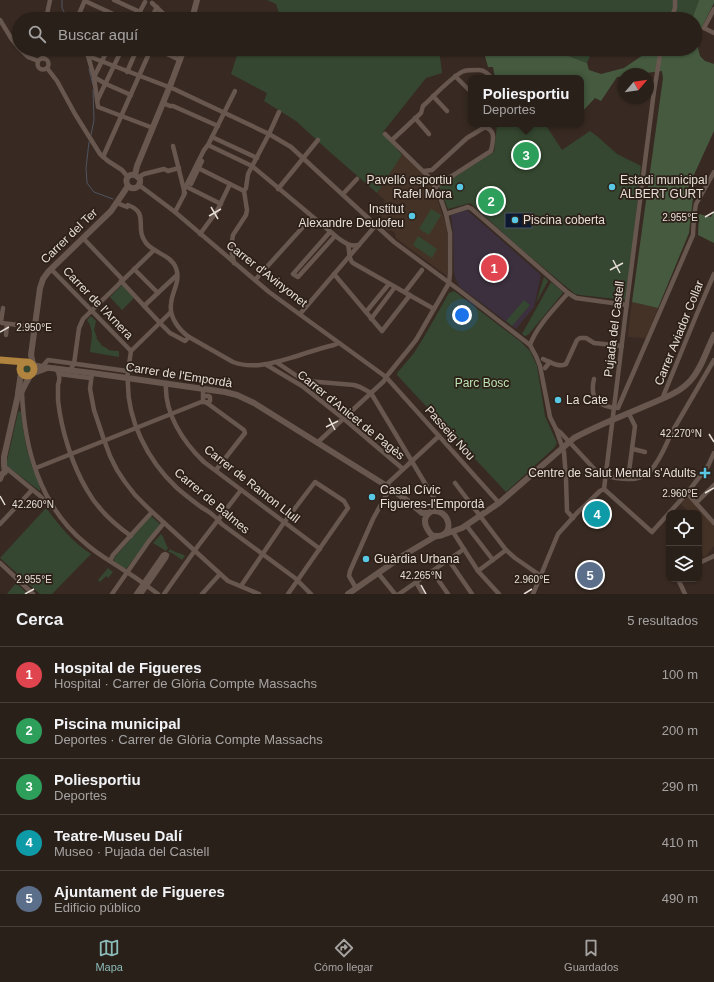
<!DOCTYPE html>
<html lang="es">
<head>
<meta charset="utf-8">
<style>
	body { margin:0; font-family:Arial,sans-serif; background:#322823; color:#f1f3f6 }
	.controls { position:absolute; right:12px; bottom:12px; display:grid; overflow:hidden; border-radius:8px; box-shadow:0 1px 3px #0004 }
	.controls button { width:36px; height:36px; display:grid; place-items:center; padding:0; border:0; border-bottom:1px solid #463e39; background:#2a201a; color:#f1f3f6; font:20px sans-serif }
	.compass { position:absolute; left:618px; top:68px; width:36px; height:36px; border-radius:50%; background:#2a201a; box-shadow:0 1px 3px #0004; rotate:61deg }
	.you { position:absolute; left:462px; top:315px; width:14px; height:14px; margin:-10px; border:3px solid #fff; border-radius:50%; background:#1a73e8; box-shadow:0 0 0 6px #1a73e833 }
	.badge { display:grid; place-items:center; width:26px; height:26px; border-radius:50%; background:#8bbbb9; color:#fff; font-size:13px; font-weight:700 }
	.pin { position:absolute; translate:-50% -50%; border:2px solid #fff; box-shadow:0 1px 4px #0006 }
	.popup { position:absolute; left:468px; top:75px; width:116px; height:52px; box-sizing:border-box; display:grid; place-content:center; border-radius:8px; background:#2a201a; filter:drop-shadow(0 1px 3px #0005); font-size:13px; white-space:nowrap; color:#a5a3a2 }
	.popup b { font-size:15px; color:#f1f3f6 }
	.popup::after { content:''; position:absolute; left:50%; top:100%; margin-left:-8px; border:8px solid transparent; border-top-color:#2a201a }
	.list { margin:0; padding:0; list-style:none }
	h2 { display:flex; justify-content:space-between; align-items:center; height:52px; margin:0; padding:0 16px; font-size:17px }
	h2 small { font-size:13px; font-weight:400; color:#a5a3a2 }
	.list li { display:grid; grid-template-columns:26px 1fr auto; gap:12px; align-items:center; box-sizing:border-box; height:56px; padding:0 16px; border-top:1px solid #463e39 }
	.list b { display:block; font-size:15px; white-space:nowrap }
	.list p { margin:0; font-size:13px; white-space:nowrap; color:#a5a3a2 }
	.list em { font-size:13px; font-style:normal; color:#a5a3a2 }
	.icon { flex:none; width:22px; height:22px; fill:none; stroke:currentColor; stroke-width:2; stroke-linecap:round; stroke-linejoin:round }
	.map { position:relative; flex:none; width:714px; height:594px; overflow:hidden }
	.search { position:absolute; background:#2a201a; box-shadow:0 1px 3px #0004; left:12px; right:12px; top:12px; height:44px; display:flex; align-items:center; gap:10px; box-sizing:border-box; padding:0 14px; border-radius:22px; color:#a5a3a2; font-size:15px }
	.sheet { height:332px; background:#2a201a }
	nav { display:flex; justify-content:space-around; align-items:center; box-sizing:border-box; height:56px; border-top:1px solid #463e39; background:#2a201a; font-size:11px; color:#a5a3a2 }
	nav a { display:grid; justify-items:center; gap:2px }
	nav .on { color:#8bbbb9 }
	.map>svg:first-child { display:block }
	.built { fill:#453227 }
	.medical { fill:#3c303e }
	.green { fill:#354730 }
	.forest { fill:#455a3f }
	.water { fill:#0c1930; stroke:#4e5462 }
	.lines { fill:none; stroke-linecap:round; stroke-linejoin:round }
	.stream { stroke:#4e5462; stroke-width:1 }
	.street { stroke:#67574e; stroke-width:4.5 }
	.secondary { stroke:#67574e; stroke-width:6 }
	.primary { stroke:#b0833f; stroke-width:7 }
	.ticks { fill:none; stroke:#e7ded8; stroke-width:1.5 }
	.poi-dot { fill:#59c8e4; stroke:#2d2018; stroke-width:1.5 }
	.labels { text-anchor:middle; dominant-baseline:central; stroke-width:3.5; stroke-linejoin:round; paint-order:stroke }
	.poi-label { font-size:12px; fill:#e7ded8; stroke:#2d2018; text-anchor:start }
	.street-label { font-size:12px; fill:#e7ded8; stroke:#2d2018 }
	.park-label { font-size:12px; fill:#bae2b0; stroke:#2d2018 }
	.ticks-label { font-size:10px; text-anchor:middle; fill:#e7ded8; stroke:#2d2018; stroke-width:3.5; stroke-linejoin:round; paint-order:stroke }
</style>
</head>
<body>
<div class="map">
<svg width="714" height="594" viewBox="0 0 714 594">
	<rect width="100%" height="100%" fill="#382a22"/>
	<g class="built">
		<polygon points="402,155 404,155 427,177 437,198 445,222 447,232 447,276 396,238 395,233 391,230 388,231 377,221 381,217 380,215 385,200 377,193"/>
		<polygon points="632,302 658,308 646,338 628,337 629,335 628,334"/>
		<polygon points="688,496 714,524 714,546 704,558 699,551 699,513 690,513 680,503"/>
	</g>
	<polygon class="medical" points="467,210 541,275 534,307 516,329 460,287 456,280 454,273 453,232 451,215"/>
	<g class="green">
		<polygon points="267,0 699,0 692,19 479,19 473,17 473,19 276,19 280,16 276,4"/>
		<polygon points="239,49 439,49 442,73 426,78 383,132 402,155 377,193 331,153 296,121 264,101 267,93 231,74"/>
		<polygon points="554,49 605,49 592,51 587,63 566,55"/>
		<polygon points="497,124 545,124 562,150 590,131 598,137 617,154 641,166 633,244 625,300 580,295 575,294 521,249 470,203 448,209 439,187 494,152"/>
		<polygon points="431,209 441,215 429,235 419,229"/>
		<polygon points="418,236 437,249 432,258 413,245"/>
		<polygon points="544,277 548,281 536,303"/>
		<polygon points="551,282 563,292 562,294 528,335 525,336 522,334"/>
		<polygon points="122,285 134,298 122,310 110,297"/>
		<polygon points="454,291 521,342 530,351 537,366 545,416 557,443 554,448 506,492 397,375 398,372 414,353 424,337 449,293"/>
		<polygon points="524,300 530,305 512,326 506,321"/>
		<path d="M 91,316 L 96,321 L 94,330 L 97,337 L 96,338 L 101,344 L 101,345 L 108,349 L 108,350 L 116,351 L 119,351 L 119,357 L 90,352 C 91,340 95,331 87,320 Z"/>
		<circle cx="27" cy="370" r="4.5"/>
		<path d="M 19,411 L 21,412 C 23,433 27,454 35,474 C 37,479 41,486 40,491 L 8,467 L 6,465 L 18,413 Z"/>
		<path d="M 46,508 C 59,525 72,542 91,554 L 52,594 L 40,594 L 0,558 Z"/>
		<polygon points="151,516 160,524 160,525 126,569 114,561 114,558"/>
		<path d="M 161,534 C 164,537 165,543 168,548 L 166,551 L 153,543 Z"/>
		<path d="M 170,549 C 175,553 182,553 185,556 L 182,560 L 172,553 L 168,552 Z"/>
		<polygon points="108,568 113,572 108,578 106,576 100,582 98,580"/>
		<polygon points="16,583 28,594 7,594"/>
	</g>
	<g class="forest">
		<polygon points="699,0 714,0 714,3 700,31 697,44 700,56 705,61 714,64 714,131 687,190 693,198 689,233 658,308 632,302 663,78 662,71 637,74 624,74 624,76 617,77 601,101 595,98 581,113 581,78 495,78 493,67 488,67 483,49 554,49 566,55 587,63 589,70 601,74 624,68 646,53 647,49 695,49 695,19 692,19"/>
		<polygon points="714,211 714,243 698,235 699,214 711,217"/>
	</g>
	<g class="water">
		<polygon points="498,191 505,196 497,201 500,201 502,207 496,207 497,208 494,212 482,202 485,198 486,199"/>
		<rect x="505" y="213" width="27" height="15"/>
	</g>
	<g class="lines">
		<g class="stream">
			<polyline points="62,0 62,8 68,19"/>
			<polyline points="83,49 86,56"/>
			<polyline points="89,69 93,85"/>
			<polyline points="91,135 94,120 93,90"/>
			<polyline points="89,142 86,168 87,183 94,192 113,199"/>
		</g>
		<g class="street">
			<polyline points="85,0 79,14 90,19"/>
			<polyline points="114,0 140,12"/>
			<polyline points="85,1 124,19"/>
			<polyline points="152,3 169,19"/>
			<polyline points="714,9 704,28 714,33"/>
			<polyline points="46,19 50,0"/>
			<polyline points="136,19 145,2"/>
			<polyline points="151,19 157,7"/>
			<polyline points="671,19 675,8 675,0"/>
			<polyline points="0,20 11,38 19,48"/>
			<polyline points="20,49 28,57 38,61"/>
			<polyline points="42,49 43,58"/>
			<polyline points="108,49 94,77 106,84 131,95"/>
			<polyline points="156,49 180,60"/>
			<polyline points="88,56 174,89 269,134 291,147 394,242 459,290 530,345 536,356 540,366 550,417 556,429 564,452 566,479 567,511 573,518"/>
			<polyline points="88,56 94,77 98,107 153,128"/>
			<polyline points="88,56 92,49"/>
			<circle cx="43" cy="64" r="5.5"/>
			<polyline points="47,68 57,81 75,114 100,154 108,161 122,170 128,177"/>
			<polyline points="127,72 137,49"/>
			<polyline points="455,76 471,92"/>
			<polyline points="433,96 447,111"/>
			<polyline points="97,101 122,49"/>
			<polyline points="163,103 170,106 173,106 218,126"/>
			<polyline points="415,118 429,134"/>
			<polyline points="212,137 257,158"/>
			<path d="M 392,140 L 421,113 L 423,106 C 432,98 453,75 464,71 C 468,70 474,70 479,70 C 484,70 489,74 491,78"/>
			<path d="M 208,145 L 252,166 L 338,238 C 345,243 350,247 359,245"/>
			<polyline points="173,146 184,190"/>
			<polyline points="103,157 151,49"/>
			<polyline points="198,168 244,191"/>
			<polyline points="424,171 432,170 467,138 490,124"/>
			<polyline points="139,177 144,174 164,169 168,171 179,168"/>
			<polyline points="191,184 202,161"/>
			<polyline points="139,185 175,212 269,292 386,377 499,503"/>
			<path d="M 435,187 L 491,151 C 493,141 497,129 483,127"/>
			<polyline points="189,188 221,204"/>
			<polyline points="278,189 318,140"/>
			<polyline points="343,194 357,179"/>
			<polyline points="184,195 184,190 204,150 208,145 235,91"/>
			<path d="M 117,203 L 127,207 L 128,205 C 150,213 134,228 146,243 C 154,253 171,255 176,268 C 181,281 172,291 171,304 C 169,317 179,330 189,337 L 233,362 C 254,370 276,362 297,356 C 309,352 321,348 334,345 L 339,343"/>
			<polyline points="175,212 185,193"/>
			<polyline points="446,214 468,207 472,209 568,293 576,298 627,305"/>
			<polyline points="330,232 293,274 298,277 335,236"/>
			<polyline points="200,234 217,211 230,184"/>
			<polyline points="83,238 123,280"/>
			<path d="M 348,245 C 350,251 348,259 353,263 L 434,309"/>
			<polyline points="234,263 231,248 233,235 246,215 247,210 244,191 246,188 248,174 269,134 279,112"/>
			<polyline points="51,269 131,351"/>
			<polyline points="134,269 158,293"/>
			<polyline points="334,274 382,331 410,295"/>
			<polyline points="255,280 312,217"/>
			<polyline points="121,281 160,323 170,333 185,341 189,337"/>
			<polyline points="405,292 422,270"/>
			<polyline points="144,306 177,275"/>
			<polyline points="3,308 1,322 2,323 34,327"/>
			<polyline points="366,312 389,284"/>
			<polyline points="300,314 376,225"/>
			<polyline points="371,319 395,287"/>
			<polyline points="6,335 7,324"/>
			<path d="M 530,345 C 536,327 555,308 568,293"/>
			<path d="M 543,359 C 550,362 559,368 566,364 L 577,340 L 580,338 L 586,338 L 594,343 L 622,346"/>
			<polyline points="276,362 297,376 307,381 354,385 360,387 371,393 435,500 437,506 437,511"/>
			<polyline points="265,364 302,386 344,419 403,469"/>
			<polyline points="42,367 48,360 127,371"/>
			<path d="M 55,368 C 57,370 59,373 59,376 C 60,379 59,382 58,385 C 58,390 58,395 58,400 C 61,429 72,465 87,490 C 97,508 114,524 131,536"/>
			<polyline points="545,368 550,362"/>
			<polyline points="70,370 74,364 79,328 83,319 154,250"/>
			<polyline points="92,373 90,389 94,410 103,437 110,456 117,470 125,482 135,495 149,509 228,581 259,594"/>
			<polyline points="59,374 90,378"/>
			<polyline points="127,378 131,351 171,312"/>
			<path d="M 128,378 C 126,419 148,461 177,488 C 185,495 193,501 201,507 C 206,510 210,512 214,516 C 217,518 219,522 223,525 L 295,578 L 311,594"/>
			<path d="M 594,379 C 589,400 600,407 618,408 L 693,235 L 694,216 L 696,204 L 714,172"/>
			<path d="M 166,383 C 164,413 183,442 204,462 L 320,549"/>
			<polyline points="203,389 203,401 207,403 210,401 210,397 209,396 205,396 203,397"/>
			<path d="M 22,392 C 24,448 40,506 85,543 C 97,554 112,562 125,571 C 137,578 147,586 158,594"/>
			<polyline points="662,399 696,316 714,274"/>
			<polyline points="207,403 244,430 245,433 216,470"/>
			<path d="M 556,429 L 561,433 L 599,474 C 610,477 631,482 641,477 C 645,475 649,473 651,470 C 661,459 666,444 672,432 C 686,408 700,384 714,360"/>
			<polyline points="317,443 384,381 386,377 408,350 416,340 449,283 450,273 450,233 446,214 440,197 430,178 385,134"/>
			<polyline points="633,449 645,452"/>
			<polyline points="5,467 39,495 51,507"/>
			<polyline points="36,468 201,402 205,402"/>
			<polyline points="628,479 635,426 629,414"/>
			<polyline points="455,483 506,550 515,558 541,576"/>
			<polyline points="385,486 439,436"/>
			<polyline points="604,489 627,302 654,91 661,49"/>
			<polyline points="604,489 652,532 687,493 708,466 714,453"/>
			<polyline points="687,493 714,523"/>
			<polyline points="696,503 714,485"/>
			<polyline points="0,524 32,490"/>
			<polyline points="466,525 493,560"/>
			<polyline points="453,532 478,571 499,594"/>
			<polyline points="448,559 472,594"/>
			<polyline points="110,561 113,555 152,512"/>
			<polyline points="0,563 33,594"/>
			<polyline points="699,563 714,556"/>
			<polyline points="432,571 448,594"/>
			<polyline points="478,571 506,550"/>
			<polyline points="378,573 395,594"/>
			<polyline points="678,579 685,594"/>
			<polyline points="416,582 423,594"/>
			<polyline points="241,586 283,524 315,482 344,501 348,508 288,594"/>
			<polyline points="356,588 349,576 350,571 373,519 390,488"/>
			<polyline points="112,594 149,541 164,523"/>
			<polyline points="136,594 163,555 165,554 167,555 166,558 141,594"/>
			<polyline points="164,594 198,546 241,490"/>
			<polyline points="202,594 220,574"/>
			<polyline points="399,594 464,549"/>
			<polyline points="533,594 558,534 577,513 600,491 604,489"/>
		</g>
		<g class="secondary">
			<polyline points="192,19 197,0"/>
			<polyline points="135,175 137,166 172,81 184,49"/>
			<path d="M 128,186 C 134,191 141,187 140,179 L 135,175"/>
			<path d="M 128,186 C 124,179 128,174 135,175"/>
			<polyline points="33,364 31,355 40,288 43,279 48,272 111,211 128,186"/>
			<polyline points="33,365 42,367 92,373 225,392 237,395 254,403 390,488 409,502 422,513 428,513"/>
			<polyline points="34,373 47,368"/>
			<polyline points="21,393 26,383 30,376"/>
			<polyline points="0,479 2,474 5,472 4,465 4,457 18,395 18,393 21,373"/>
			<path d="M 432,511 C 450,509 455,535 438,536 C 433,537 430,534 428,530 C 423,522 424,516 432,511 Z"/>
			<path d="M 445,534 L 462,528 L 499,503 L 574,438 C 598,425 625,415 650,404 C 664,398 679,393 690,381 C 701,370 707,349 714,335"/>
			<polyline points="348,594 404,555 436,536"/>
		</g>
		<g class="primary">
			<polyline points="0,360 25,362"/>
			<circle cx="27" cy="369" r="7"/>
		</g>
	</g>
	<path class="ticks" d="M 211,207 L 218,219M 209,216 L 221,209M 705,217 L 714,212M 613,260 L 620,273M 610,270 L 623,263M 0,332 L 9,327M 329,418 L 335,430M 326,427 L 338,421M 709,434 L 714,442M 705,493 L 714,488M 0,496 L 5,505M 421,585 L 426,594M 25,594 L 34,589M 524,594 L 532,589"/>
	<g class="poi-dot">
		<circle cx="460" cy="187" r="4"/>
		<circle cx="612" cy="187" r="4"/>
		<circle cx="412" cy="216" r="4"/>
		<circle cx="515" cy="220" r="4"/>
		<circle cx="558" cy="400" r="4"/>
		<path d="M703 467h4v4h4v4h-4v4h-4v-4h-4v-4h4z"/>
		<circle cx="372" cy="497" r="4"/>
		<circle cx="366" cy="559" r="4"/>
	</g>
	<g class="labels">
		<g class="poi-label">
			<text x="452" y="180" text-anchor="end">Pavelló esportiu<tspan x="452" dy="14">Rafel Mora</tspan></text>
			<text x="620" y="180">Estadi municipal<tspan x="620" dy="14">ALBERT GURT</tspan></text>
			<text x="404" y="209" text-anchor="end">Institut<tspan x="404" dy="14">Alexandre Deulofeu</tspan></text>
			<text x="523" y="220">Piscina coberta</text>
			<text x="566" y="400">La Cate</text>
			<text x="696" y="473" text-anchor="end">Centre de Salut Mental s'Adults</text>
			<text x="380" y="490">Casal Cívic<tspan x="380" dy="14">Figueres-l'Empordà</tspan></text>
			<text x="374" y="559">Guàrdia Urbana</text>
		</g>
		<g class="street-label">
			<text transform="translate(69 236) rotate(-44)">Carrer del Ter</text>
			<text transform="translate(267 274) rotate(38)">Carrer d'Avinyonet</text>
			<text transform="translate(98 303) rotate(46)">Carrer de l'Arnera</text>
			<text transform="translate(614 329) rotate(-83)">Pujada del Castell</text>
			<text transform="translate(679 333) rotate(-68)">Carrer Aviador Collar</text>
			<text transform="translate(179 375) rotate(9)">Carrer de l'Empordà</text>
			<text transform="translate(351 415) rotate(39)">Carrer d'Anicet de Pagès</text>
			<text transform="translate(450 433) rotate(48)">Passeig Nou</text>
			<text transform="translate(252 484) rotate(38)">Carrer de Ramon Llull</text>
			<text transform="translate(212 501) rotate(40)">Carrer de Balmes</text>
		</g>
		<g class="park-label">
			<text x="482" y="383">Parc Bosc</text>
		</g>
	</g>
	<g class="ticks-label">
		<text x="680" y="221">2.955°E</text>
		<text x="34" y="331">2.950°E</text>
		<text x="681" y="437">42.270°N</text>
		<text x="680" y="497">2.960°E</text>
		<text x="33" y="508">42.260°N</text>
		<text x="421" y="579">42.265°N</text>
		<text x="34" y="583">2.955°E</text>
		<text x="532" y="583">2.960°E</text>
	</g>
</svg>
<div class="controls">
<button><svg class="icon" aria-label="locate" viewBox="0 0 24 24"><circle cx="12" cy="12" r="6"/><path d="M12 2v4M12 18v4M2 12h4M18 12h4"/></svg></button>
<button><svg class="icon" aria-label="layers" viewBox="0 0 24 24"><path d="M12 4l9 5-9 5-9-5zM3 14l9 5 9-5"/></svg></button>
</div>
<svg class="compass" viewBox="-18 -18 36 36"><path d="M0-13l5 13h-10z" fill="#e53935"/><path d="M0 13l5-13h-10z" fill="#a5a3a2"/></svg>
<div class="you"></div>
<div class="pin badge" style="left:494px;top:268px;background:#e0444e">1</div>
<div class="pin badge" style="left:491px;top:201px;background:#2e9e5b">2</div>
<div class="pin badge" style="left:526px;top:155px;background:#2e9e5b">3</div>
<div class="popup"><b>Poliesportiu</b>Deportes</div>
<div class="pin badge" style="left:597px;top:514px;background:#0f9aa8">4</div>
<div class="pin badge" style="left:590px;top:575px;background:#5c6f8a">5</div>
<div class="search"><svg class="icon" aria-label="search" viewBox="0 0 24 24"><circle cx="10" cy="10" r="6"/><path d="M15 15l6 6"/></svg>Buscar aquí</div>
</div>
<section class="sheet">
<h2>Cerca<small>5 resultados</small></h2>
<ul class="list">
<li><span class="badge" style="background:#e0444e">1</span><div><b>Hospital de Figueres</b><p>Hospital · Carrer de Glòria Compte Massachs</p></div><em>100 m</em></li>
<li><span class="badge" style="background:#2e9e5b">2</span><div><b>Piscina municipal</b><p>Deportes · Carrer de Glòria Compte Massachs</p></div><em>200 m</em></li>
<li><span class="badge" style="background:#2e9e5b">3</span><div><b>Poliesportiu</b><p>Deportes</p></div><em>290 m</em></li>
<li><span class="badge" style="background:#0f9aa8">4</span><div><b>Teatre-Museu Dalí</b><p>Museo · Pujada del Castell</p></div><em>410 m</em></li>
<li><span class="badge" style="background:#5c6f8a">5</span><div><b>Ajuntament de Figueres</b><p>Edificio público</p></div><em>490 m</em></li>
</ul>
</section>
<nav>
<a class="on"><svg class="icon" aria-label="map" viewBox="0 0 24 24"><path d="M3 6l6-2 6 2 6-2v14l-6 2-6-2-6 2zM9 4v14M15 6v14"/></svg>Mapa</a>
<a><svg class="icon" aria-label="directions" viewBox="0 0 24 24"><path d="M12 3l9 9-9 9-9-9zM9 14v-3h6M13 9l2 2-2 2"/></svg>Cómo llegar</a>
<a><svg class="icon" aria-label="saved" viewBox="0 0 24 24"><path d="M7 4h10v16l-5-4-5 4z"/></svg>Guardados</a>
</nav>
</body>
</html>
